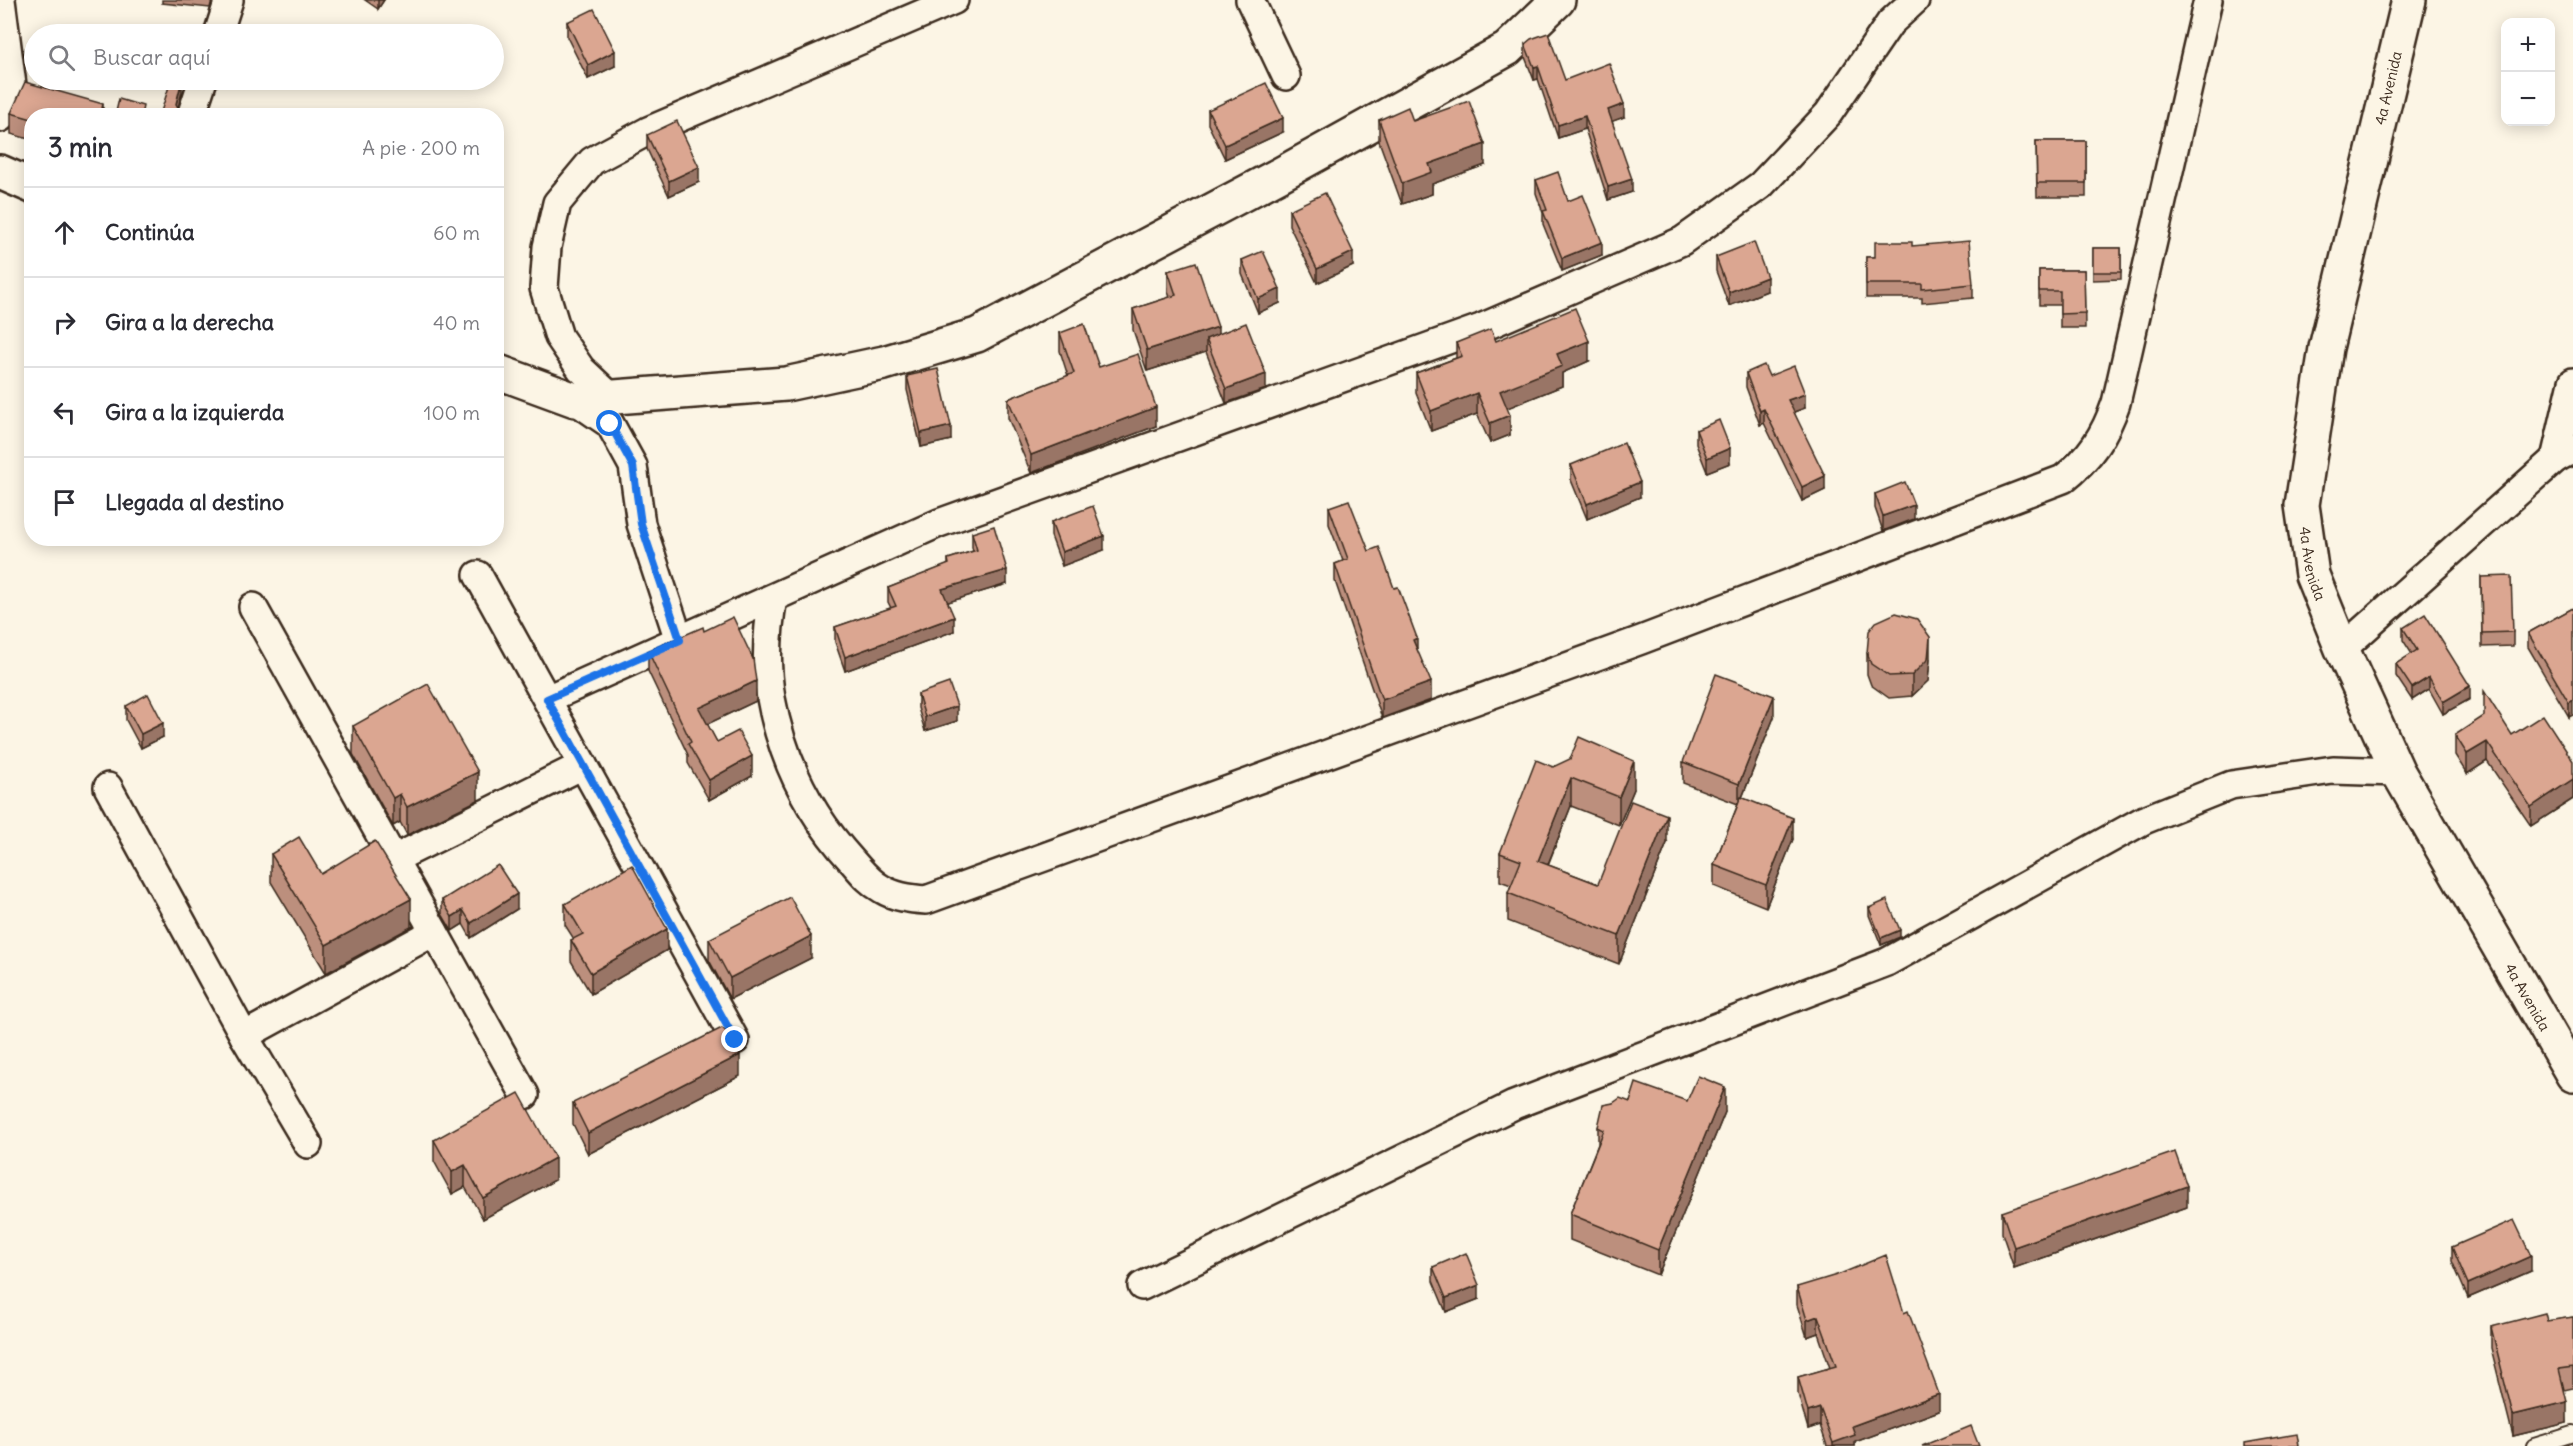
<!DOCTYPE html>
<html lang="es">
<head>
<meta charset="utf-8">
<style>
	body { margin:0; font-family:Delius,sans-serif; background:#f7f7f7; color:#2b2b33 }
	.controls { position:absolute; right:18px; top:18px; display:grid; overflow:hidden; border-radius:12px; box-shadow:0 3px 15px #0003 }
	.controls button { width:54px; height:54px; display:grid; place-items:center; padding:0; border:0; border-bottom:2px solid #e1e1e2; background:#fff; color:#2b2b33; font:30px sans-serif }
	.stop { position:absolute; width:18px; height:18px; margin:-14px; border:4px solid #1a73e8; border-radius:50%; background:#fff }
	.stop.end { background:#1a73e8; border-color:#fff; box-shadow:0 2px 6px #0008 }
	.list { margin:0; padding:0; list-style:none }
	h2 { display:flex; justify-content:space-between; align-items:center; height:78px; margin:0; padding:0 24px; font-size:26px }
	h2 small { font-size:20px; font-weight:400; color:#7c7c81 }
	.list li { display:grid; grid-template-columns:39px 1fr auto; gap:18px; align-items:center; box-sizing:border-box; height:90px; padding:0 24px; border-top:2px solid #e1e1e2 }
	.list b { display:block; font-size:22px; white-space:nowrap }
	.list em { font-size:20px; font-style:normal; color:#7c7c81 }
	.icon { flex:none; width:33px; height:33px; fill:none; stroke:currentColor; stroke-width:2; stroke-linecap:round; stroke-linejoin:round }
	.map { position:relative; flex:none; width:2573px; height:1446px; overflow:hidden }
	.search { position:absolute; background:#fff; box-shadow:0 3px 15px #0003; left:24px; top:24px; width:480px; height:66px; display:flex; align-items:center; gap:15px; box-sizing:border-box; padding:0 21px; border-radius:33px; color:#7c7c81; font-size:22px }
	.panel { position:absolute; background:#fff; box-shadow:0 3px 15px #0003; left:24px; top:108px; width:480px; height:438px; border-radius:24px }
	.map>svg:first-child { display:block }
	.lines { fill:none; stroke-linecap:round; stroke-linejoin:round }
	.service-casing { stroke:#3b2a1e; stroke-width:18 }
	.minor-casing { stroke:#3b2a1e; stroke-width:32 }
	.tertiary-casing { stroke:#3b2a1e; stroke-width:38 }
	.service { stroke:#fcf5e5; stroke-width:14 }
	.minor { stroke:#fcf5e5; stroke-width:27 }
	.tertiary { stroke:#fcf5e5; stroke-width:33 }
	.wall { fill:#bc8f7d; stroke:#3b2a1e; stroke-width:1.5 }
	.shaded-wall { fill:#997466; stroke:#3b2a1e; stroke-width:1.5 }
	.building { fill:#dba691; stroke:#3b2a1e; stroke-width:1.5 }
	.route { stroke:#1a73e8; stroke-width:8 }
	.labels { text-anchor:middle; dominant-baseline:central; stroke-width:6; stroke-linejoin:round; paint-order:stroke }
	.street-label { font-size:15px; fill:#3b2a1e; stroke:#fcf5e5 }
</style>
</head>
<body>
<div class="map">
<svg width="2573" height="1446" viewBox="0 0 2573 1446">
	<rect width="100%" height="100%" fill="#fcf5e5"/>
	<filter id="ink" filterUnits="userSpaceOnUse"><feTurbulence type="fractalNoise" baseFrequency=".0167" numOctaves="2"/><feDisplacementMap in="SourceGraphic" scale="12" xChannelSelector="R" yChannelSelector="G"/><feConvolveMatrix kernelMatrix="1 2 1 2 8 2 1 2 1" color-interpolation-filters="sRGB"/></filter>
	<g filter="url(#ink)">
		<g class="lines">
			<g class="service-casing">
				<polyline id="service" points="2534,1446 2573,1434"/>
			</g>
			<g class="minor-casing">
				<g id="minor">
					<polyline points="1250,0 1286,76"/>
					<polyline points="218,34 229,0"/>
					<polyline points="191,116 203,80"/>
					<polyline points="0,118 11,95 12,85 1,0"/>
					<polyline points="611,397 581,369 559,337 544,288 547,247 557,203 592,161 648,131 954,0"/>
					<polyline points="575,400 610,424 633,466 641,524 679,640"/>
					<polyline points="2555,459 2573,382"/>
					<polyline points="478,575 735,1040"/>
					<path d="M 773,598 C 767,631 765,664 771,698 C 782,759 810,815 852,861 C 861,871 869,882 882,889 C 895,897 910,899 926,900 L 1641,640 L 2063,479 C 2090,458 2105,435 2116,403 L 2208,0"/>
					<polyline points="253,607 525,1095"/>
					<polyline points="2342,649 2555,459 2573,449"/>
					<polyline points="547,699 939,523 1481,328 1682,241 1761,185 1828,114 1890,23 1915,0"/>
					<polyline points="108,787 244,1036 308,1144"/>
					<polyline points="394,859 583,765"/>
					<polyline points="244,1036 434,932"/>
					<polyline points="1142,1286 1514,1105 1887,962 2144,820 2231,785 2333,770 2398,772"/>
				</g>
			</g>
			<g class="tertiary-casing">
				<g id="tertiary">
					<path id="s1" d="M 2409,0 L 2326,348 L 2302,505 L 2312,575 L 2342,649 L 2398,772 L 2573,1075"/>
					<polyline points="0,172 32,186"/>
					<polyline points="496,371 575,400 786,384 884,363 977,335 1281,174 1507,49 1558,0"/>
				</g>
			</g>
			<use href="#service" class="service"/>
			<use href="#minor" class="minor"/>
			<use href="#tertiary" class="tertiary"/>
		</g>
		<g class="wall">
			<polygon points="162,0 212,0 210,8 162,3"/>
			<polygon points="365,0 384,0 378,9"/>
			<polygon points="567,22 615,66 588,79 567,37"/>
			<polygon points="1525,44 1565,80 1624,117 1612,121 1632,192 1608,200 1585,129 1558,138 1538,79 1534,80 1525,57"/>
			<polygon points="1208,110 1283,132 1225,159 1208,124"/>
			<polygon points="11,113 103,116 32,116 32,140 11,134"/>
			<polygon points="1379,120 1413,121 1485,165 1432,184 1432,194 1402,204 1379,141"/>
			<polygon points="647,135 699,182 669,196 647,149"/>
			<polygon points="2036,141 2086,141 2086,197 2037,197"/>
			<polygon points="1536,180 1568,201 1602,255 1562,271 1543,224 1543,213 1536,193"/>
			<polygon points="1289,210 1353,266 1317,283 1289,225"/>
			<polygon points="1912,246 1973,284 1973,298 1922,303 1922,298 1866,298 1866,257 1875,257"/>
			<polygon points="2093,248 2121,248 2121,279 2093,280"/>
			<polygon points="1716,257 1767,291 1729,306 1716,271"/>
			<polygon points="1242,260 1280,303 1258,313 1242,274"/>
			<polygon points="2039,270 2084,270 2085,328 2060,328 2060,305 2039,305"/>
			<polygon points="1168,271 1218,334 1266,389 1226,403 1206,352 1147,371 1133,330 1133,309 1170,297 1168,292"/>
			<polygon points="1060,333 1099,367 1156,426 1031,473 1008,418 1008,399 1068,376 1060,351"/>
			<polygon points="1496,341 1589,361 1562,373 1562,386 1507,408 1510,435 1490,443 1477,414 1431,431 1416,393 1416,373 1456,358 1456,343"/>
			<polygon points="1746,373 1769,376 1805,408 1794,412 1825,490 1802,501 1764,423 1760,425 1746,387"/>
			<polygon points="907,376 951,440 921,447 907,390"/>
			<polygon points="1696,430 1730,463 1707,472 1696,444"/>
			<polygon points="1571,465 1640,497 1587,519 1571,480"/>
			<polygon points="1875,494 1914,519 1883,531 1875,508"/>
			<polygon points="1329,507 1369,551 1417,649 1431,700 1382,718 1335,581 1335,564 1343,561 1329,524"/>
			<polygon points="1051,522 1104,550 1062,566 1051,536"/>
			<polygon points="972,533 1007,584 948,602 954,631 845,671 835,642 835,627 891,608 888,602 888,588 948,565 948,559 973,551 972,547"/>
			<polygon points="2481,577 2513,632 2513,646 2482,647"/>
			<polygon points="2573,608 2569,717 2528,647 2528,633"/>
			<polygon points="2403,628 2470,699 2443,714 2429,689 2412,700 2396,676 2396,664 2412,654 2403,640"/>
			<polygon points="704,631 756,701 707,724 717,742 752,776 709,800 688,763 688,755 648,671 648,651"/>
			<polygon points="1867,653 1930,659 1928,681 1912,696 1889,698 1871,685 1867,674"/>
			<polygon points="918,694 957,721 925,731 918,708"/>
			<polygon points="126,706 163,737 141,748 126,720"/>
			<polygon points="1774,717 1742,798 1793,839 1766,907 1714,886 1714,865 1738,804 1683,783 1683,762"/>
			<polygon points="353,726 478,800 407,835 400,822 393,826 353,754"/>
			<polygon points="2455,735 2512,735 2573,779 2573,799 2531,826 2487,761 2467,774 2455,755"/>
			<polygon points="1553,767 1634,789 1619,825 1571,806 1548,865 1598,884 1667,843 1619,964 1508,921 1508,893 1511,885 1500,881 1500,853"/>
			<polygon points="271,854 321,874 411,927 326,973 271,882"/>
			<polygon points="442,900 517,909 471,938 463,924 452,931 442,914"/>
			<polygon points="565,904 667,950 591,994 571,961 571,940 574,939 565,925"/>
			<polygon points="1869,908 1900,937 1881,945 1869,915"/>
			<polygon points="709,939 811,958 730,999 709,960"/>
			<polygon points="740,1076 588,1154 573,1124 573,1103"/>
			<polygon points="1687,1101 1725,1112 1658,1275 1570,1240 1570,1214 1598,1144 1598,1127 1613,1103 1630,1102"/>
			<polygon points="434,1140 555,1180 483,1219 465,1187 452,1194 434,1161"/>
			<polygon points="2187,1207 2014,1268 2002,1233 2002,1212"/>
			<polygon points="2452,1247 2531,1271 2468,1298 2452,1261"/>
			<polygon points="1433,1267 1479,1299 1446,1312 1433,1281"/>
			<polygon points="1797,1287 1904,1313 1939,1411 1855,1442 1855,1446 1827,1446 1820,1425 1808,1429 1798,1394 1798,1377 1830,1368 1818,1333 1807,1337 1797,1305"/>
			<polygon points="2573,1317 2573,1388 2564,1390 2567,1423 2513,1436 2491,1348 2491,1327 2547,1321"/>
		</g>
		<g class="shaded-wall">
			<polygon points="378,0 384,0 378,9"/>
			<polygon points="615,51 615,66 588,79 588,65"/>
			<polygon points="1538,66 1538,79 1534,80 1534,67"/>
			<polygon points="182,80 182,92 176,116 176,104"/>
			<polygon points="103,104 103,116 100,116"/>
			<polygon points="1624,104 1624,117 1608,123 1608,110"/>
			<polygon points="1585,116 1585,129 1558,138 1558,125"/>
			<polygon points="1283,118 1283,132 1225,159 1225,145"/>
			<polygon points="1485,144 1485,165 1432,184 1432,194 1402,204 1402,183 1429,164"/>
			<polygon points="699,167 699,182 669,196 669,181"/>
			<polygon points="1632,179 1632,192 1608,200 1608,187"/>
			<polygon points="1602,242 1602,255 1562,271 1562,258"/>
			<polygon points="1353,252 1353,266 1317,283 1317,269"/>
			<polygon points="1767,277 1767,291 1729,306 1729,292"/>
			<polygon points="1280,289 1280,303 1258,313 1258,299"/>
			<polygon points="1218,327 1218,348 1206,339 1206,352 1147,371 1147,350"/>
			<polygon points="1589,341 1589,361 1562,373 1562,386 1500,411 1500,391 1557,354"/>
			<polygon points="1266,374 1266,389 1226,403 1226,389"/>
			<polygon points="1477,393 1477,414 1431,431 1431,411"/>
			<polygon points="1805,394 1805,408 1788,414 1788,400"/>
			<polygon points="1156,407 1156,426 1031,473 1031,455"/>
			<polygon points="1764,409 1764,423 1760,425 1760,411"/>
			<polygon points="1510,415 1510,435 1490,443 1490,423"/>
			<polygon points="951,426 951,440 921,447 921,433"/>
			<polygon points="1730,448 1730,463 1707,472 1707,458"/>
			<polygon points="1825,476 1825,490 1802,501 1802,487"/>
			<polygon points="1640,482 1640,497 1587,519 1587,504"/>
			<polygon points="1914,505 1914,519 1883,531 1883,516"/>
			<polygon points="1104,536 1104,550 1062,566 1062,552"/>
			<polygon points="1007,570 1007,584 942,604 942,589"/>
			<polygon points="954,617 954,631 845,671 845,657"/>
			<polygon points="1930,637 1930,659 1928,681 1912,696 1912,675"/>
			<polygon points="1417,638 1417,656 1413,640"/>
			<polygon points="2429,677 2429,689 2412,700 2412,688"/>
			<polygon points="756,681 756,701 699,728 699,708"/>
			<polygon points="1431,682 1431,700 1382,718 1382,700"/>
			<polygon points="2470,686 2470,699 2443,714 2443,702"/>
			<polygon points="1774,696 1774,717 1739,805 1739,784"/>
			<polygon points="2573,700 2573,715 2569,717 2569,703"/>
			<polygon points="957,706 957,721 925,731 925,717"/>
			<polygon points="163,723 163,737 141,748 141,734"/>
			<polygon points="2487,742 2487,761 2467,774 2467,754"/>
			<polygon points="752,756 752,776 709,800 709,780"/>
			<polygon points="1634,761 1634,789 1619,825 1619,797"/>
			<polygon points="478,772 478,800 407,835 407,807"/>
			<polygon points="1571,778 1571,806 1538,889 1538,861"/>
			<polygon points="2573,779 2573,799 2531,826 2531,807"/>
			<polygon points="400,794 400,822 393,826 393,798"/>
			<polygon points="1667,815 1667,843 1619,964 1619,936"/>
			<polygon points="1793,818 1793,839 1766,907 1766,885"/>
			<polygon points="517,894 517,909 471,938 471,923"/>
			<polygon points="411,899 411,927 326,973 326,945"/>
			<polygon points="463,910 463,924 452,931 452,917"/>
			<polygon points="667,929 667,950 591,994 591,973"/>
			<polygon points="1900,930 1900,937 1881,945 1881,938"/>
			<polygon points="811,936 811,958 730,999 730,978"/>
			<polygon points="740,1055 740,1076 588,1154 588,1133"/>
			<polygon points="1725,1087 1725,1112 1658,1275 1658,1250"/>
			<polygon points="555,1158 555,1180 483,1219 483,1198"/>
			<polygon points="465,1165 465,1187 452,1194 452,1172"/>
			<polygon points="2187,1186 2187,1207 2014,1268 2014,1247"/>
			<polygon points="2531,1256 2531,1271 2468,1298 2468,1284"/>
			<polygon points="1479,1285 1479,1299 1446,1312 1446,1298"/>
			<polygon points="1818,1316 1818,1333 1807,1337 1807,1320"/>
			<polygon points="1939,1394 1939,1411 1855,1442 1855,1446 1833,1446 1833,1443 1852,1426"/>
			<polygon points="2567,1402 2567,1423 2513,1436 2513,1415"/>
			<polygon points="1820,1408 1820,1425 1808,1429 1808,1412"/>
		</g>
		<g class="building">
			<polygon points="594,9 615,51 588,65 567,22"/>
			<polygon points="1548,33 1565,80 1609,63 1624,104 1608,110 1632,179 1608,187 1585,116 1558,125 1538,66 1534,67 1525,44 1531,39"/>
			<polygon points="171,80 182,80 176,104 182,114 182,116 161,116 160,115"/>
			<polygon points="25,82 103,104 100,116 32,116 32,119 11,113"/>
			<polygon points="1266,83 1283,118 1225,145 1208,110"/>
			<polygon points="119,99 143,106 141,116 115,116"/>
			<polygon points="1469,101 1485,144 1429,164 1432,172 1402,183 1379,120 1408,107 1413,121"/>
			<polygon points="677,121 699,167 669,181 647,135"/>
			<polygon points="2036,141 2086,141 2086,183 2037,183"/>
			<polygon points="1558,172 1568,201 1583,195 1602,242 1562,258 1543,211 1547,210 1536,180"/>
			<polygon points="1325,193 1353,252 1317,269 1289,210"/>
			<polygon points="1969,241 1973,284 1922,289 1922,284 1866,284 1866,257 1875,257 1875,242 1912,242 1912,246"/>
			<polygon points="1754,242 1767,277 1729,292 1716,257"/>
			<rect x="2093" y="248" width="28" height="24"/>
			<polygon points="1263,251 1280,289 1258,299 1242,260"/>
			<polygon points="1196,262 1218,327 1147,350 1133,309 1176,295 1168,271"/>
			<polygon points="2039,270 2084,270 2085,313 2060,314 2060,291 2039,291"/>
			<polygon points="1575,308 1589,341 1557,354 1562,366 1500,391 1510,415 1490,423 1477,393 1431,411 1416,373 1462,356 1456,343 1491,329 1496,341"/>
			<polygon points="1246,323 1266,374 1226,389 1206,339"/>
			<polygon points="1084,324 1099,367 1138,354 1156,407 1031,455 1008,399 1074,373 1060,333"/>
			<polygon points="1764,365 1769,376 1794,366 1805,394 1788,400 1825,476 1802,487 1764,409 1760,411 1746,373"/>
			<polygon points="938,369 951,426 921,433 907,376"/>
			<polygon points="1719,420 1730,448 1707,458 1696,430"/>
			<polygon points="1624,443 1640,482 1587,504 1571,465"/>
			<polygon points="1905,482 1914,505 1883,516 1875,494"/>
			<polygon points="1349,500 1369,551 1379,547 1394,588 1398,587 1417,638 1413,640 1431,682 1382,700 1335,564 1348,559 1329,507"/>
			<polygon points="1093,506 1104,536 1062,552 1051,522"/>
			<polygon points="994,526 1007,570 942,589 954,617 845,657 835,627 896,606 888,588 949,564 948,559 977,550 972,533"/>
			<polygon points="2511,576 2513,632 2482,633 2481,577"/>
			<polygon points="2573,608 2573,700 2569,703 2528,633"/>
			<polygon points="1896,613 1917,619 1930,637 1928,659 1912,675 1889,676 1871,664 1867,653 1869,631 1876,622"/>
			<polygon points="2425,614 2470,686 2443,702 2429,677 2412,688 2396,664 2417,650 2403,628"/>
			<polygon points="733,617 753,659 756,681 699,708 717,742 738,731 752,756 709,780 688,744 691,742 648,651 703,627 704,631"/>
			<polygon points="1716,674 1774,696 1739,784 1683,762"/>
			<polygon points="949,683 957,706 925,717 918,694"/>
			<polygon points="428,684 478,772 407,807 400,794 393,798 353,726"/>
			<polygon points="2484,691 2512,735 2543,715 2573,761 2573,779 2531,807 2487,742 2467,754 2455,735 2484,716"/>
			<polygon points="148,694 163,723 141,734 126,706"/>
			<polygon points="1579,737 1634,761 1619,797 1571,778 1538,861 1598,884 1631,801 1667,815 1619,936 1508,893 1521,861 1500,853 1536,760 1553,767 1570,759"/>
			<polygon points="1741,797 1793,818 1766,885 1714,865"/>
			<polygon points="299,837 321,874 375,841 411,899 326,945 271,854"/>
			<polygon points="498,865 517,894 471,923 463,910 452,917 442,900"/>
			<polygon points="632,865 667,929 591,973 571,940 583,934 565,904"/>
			<polygon points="790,897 811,936 730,978 709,939"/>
			<polygon points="1887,900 1900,930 1881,938 1869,908"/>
			<polygon points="722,1028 728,1033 740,1055 588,1133 573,1103"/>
			<polygon points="1698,1076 1725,1087 1658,1250 1570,1214 1604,1130 1598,1127 1603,1105 1613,1103 1620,1098 1630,1102 1636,1083 1687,1101"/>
			<polygon points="519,1093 555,1158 483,1198 465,1165 452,1172 434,1140"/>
			<polygon points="2175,1152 2187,1186 2014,1247 2002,1212"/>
			<polygon points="2514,1220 2531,1256 2468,1284 2452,1247"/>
			<polygon points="1466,1253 1479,1285 1446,1298 1433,1267"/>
			<polygon points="1886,1255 1904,1313 1908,1311 1939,1394 1852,1426 1855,1435 1833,1443 1820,1408 1808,1412 1798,1377 1836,1366 1818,1316 1807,1320 1797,1287 1840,1274"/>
			<polygon points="2545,1313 2547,1321 2573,1317 2573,1367 2559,1369 2567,1402 2513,1415 2491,1327"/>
			<polygon points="1971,1426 1979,1446 1922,1446"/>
			<polygon points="2297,1434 2299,1446 2245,1446 2245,1443"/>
		</g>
	</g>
	<g class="lines" filter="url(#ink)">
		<polyline class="route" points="610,424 633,466 641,524 680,640 547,699 735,1040"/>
	</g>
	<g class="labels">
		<g class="street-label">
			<text transform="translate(2388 88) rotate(-77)">4a Avenida</text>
			<text stroke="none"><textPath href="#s1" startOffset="576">4a Avenida</textPath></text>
			<text stroke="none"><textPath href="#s1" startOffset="1062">4a Avenida</textPath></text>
		</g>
	</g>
</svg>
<div class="controls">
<button>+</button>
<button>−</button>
</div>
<div class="stop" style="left:610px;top:424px"></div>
<div class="stop end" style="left:735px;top:1040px"></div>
<div class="search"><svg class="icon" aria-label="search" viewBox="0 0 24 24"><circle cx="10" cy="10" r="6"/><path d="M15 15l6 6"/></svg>Buscar aquí</div>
<section class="panel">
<h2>3 min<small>A pie · 200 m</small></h2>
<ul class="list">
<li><svg class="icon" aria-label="ahead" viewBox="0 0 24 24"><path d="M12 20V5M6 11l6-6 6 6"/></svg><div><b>Continúa</b></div><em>60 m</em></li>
<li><svg class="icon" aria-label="right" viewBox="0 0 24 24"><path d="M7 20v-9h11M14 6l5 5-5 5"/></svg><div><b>Gira a la derecha</b></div><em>40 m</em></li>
<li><svg class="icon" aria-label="left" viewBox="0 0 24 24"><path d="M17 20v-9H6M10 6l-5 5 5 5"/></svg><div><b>Gira a la izquierda</b></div><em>100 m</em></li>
<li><svg class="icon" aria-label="arrive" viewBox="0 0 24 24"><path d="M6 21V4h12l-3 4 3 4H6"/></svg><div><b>Llegada al destino</b></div></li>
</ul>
</section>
</div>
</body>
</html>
